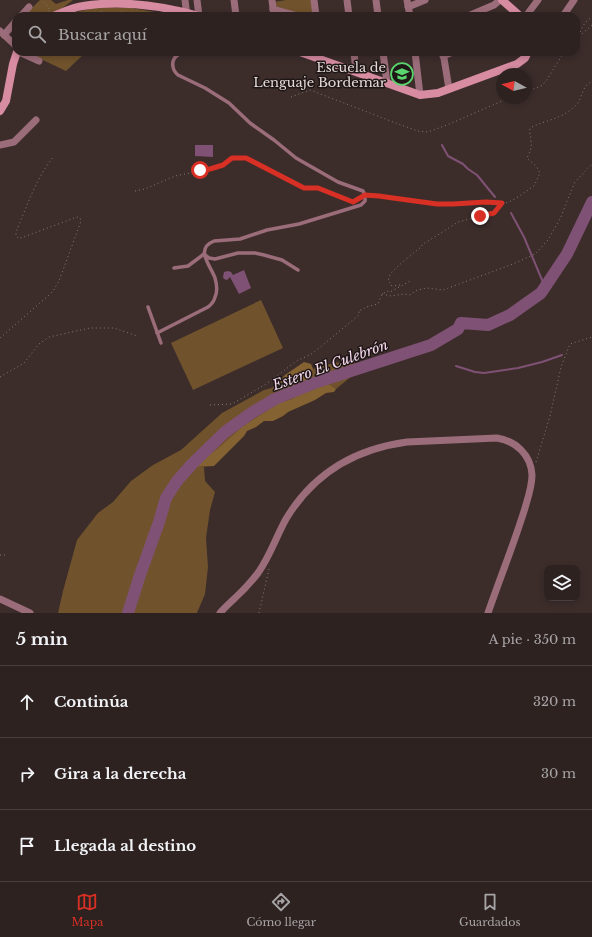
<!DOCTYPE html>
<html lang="es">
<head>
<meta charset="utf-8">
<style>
	body { margin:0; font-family:"Libre Baskerville",serif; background:#352a29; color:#f1f3f6 }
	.controls { position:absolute; right:12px; bottom:12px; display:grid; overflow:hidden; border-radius:8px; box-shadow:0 2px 6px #0003 }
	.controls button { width:36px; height:36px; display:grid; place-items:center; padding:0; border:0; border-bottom:1px solid #483f3e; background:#2d2220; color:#f1f3f6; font:20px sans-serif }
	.compass { position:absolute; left:496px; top:68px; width:36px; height:36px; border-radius:50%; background:#2d2220; box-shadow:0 2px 6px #0003; rotate:278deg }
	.stop { position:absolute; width:12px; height:12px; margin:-9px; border:3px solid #d93025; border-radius:50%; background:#fff }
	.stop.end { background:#d93025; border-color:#fff; box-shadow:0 1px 4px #0008 }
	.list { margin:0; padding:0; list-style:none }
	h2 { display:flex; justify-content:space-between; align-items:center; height:52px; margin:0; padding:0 16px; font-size:17px }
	h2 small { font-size:13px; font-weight:400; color:#a7a4a5 }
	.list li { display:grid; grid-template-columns:26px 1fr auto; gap:12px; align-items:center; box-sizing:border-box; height:72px; padding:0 16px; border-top:1px solid #483f3e }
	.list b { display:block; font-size:15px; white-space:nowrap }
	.list em { font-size:13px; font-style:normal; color:#a7a4a5 }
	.icon { flex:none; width:22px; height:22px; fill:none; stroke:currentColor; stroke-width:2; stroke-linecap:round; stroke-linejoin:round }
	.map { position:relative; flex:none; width:592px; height:613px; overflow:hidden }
	.search { position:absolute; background:#2d2220; box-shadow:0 2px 6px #0003; left:12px; right:12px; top:12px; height:44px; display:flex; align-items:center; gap:10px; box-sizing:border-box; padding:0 14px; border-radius:12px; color:#a7a4a5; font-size:15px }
	.sheet { height:268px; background:#2d2220 }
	nav { display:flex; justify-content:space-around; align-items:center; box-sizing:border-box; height:56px; border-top:1px solid #483f3e; background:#2d2220; font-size:11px; color:#a7a4a5 }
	nav a { display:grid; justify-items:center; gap:2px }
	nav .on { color:#d93025 }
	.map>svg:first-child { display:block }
	.green { fill:#70532c }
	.forest { fill:#856231 }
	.water { fill:#7f5174 }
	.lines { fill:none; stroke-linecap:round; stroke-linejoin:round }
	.stream { stroke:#7f5174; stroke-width:2 }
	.river { stroke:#7f5174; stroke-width:12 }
	.path { stroke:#847876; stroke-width:1; stroke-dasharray:1 3; stroke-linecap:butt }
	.lane { stroke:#9b6c79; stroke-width:3.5 }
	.street { stroke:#9b6c79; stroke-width:7 }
	.secondary { stroke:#d78ca2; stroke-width:8 }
	.route { stroke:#d93025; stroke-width:5 }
	.labels { text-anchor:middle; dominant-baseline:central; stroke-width:3; stroke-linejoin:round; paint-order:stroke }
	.poi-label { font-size:13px; fill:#e4dad9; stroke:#1e1716; text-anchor:end }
	.water-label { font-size:14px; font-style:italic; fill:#f7d9ee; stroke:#1e1716 }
</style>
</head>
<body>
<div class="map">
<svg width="592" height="613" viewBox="0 0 592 613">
	<rect width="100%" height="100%" fill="#3c2d2b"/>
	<g class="green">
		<polygon points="40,0 51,0 56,4 68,0 73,0 61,9 49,16 24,16"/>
		<polygon points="286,0 311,0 314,16 307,16 275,6 274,2"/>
		<polygon points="101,7 132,8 177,16 67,16 80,11"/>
		<polygon points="26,52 86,52 66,71"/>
		<polygon points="261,300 283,348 193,390 171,343"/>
		<polygon points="342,362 370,365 362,372 353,375 336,389 329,384 318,387 311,391 302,392 292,399 279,403 243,426 217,449 207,456 202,462 195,467 204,467 205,481 215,492 210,510 206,538 208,567 205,594 197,613 58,613 63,591 77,540 98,513 113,502 131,481 153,465 181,450 222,413 264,390 272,388 276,384 284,385 311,376 313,369 333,363"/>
	</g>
	<g class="forest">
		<polygon points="304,362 311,364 313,369 311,376 306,381 284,385 276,384 285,375"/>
		<polygon points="329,384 336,389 334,392 326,393 315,400 288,412 283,416 273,421 264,421 256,427 247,431 244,436 214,466 195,467 202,462 207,456 217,449 243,426 279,403 292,399 302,392 311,391 318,387"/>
	</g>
	<g class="water">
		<polygon points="195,145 213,145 213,157 195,156"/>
		<polygon points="244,270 251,288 239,294 230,277 227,280 224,279 223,277 224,272 228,271 231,272 233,275"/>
	</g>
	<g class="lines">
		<g class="stream">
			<polyline points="442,145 448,156 463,164 468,169 477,175 495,197"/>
			<polyline points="511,213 524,237 545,287"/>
			<polyline points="456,366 475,372 484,373 518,368 542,362 562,355"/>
		</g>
		<polyline class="river" points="128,613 140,575 159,522 166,498 177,481 192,464 225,432 253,412 275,399 317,382 431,345 458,329 461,323 488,325 510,315 541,293 567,254 592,202"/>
		<g class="path">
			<polyline points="101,11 104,16"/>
			<polyline points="138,12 140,16"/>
			<polyline points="41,16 50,10 46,4 43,1"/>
			<polyline points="120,16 122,11"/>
			<polyline points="133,16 134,14 135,13"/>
			<path d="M 579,36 C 582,26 584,23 592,17"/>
			<polyline points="576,39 592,25"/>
			<polyline points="526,92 541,86 546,81 561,57 565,52"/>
			<polyline points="291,97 310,90 401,125 418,131 428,132 447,125 509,98"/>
			<polyline points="135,191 145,189 175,176 211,169 223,165 233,158 246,158 304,188 318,188 353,202 360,198"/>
			<path d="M 371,195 L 379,196 L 393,198 L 437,204 L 453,204 L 486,202 L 505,203 L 509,202 L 518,197 L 534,186 L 540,173 L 536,166 L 527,158 C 530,152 532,147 531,141 C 531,136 529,133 530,128 C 547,119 562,120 577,104 C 581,99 582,93 585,87 C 586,85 590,83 592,81"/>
			<path d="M 400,285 L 393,286 L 390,285 L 390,283 C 389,282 388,280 389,277 C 390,271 415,252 421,247 L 423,244 L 433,238 L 458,222 L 494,213 L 502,203"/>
			<polyline points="382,294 391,296 404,294 410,295 417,290 427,288 443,290 513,264 535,254 548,240 561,217 567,201 575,182 592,164"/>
			<path d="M 0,338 L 49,295 L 53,291 L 59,281 L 81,221 L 80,218 L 77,217 L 21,238 L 18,238 L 16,236 L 16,232 C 27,206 36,178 54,156"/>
			<polyline points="0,377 24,363 39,344 49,337 90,328 114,328 137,336"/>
			<polyline points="210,405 232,404 266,384 298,360 310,355 318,349 359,315 359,310 362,310 366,307 378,304 382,294 388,291 390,292 412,280"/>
			<polyline points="536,462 550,416 561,367 570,344 592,337"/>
			<polyline points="0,555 7,555"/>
			<polyline points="259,613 269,569"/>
		</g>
		<g class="lane">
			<polyline points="205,255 209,258 215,259 238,253 255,253 264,255 282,260 298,270"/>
			<polyline points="174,268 188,266 204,254"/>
			<polyline points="148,307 161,343"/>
			<path d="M 157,333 L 208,307 C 212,304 214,302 215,297 C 218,291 217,285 215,278 C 211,266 194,249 214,241 L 240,239 L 267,230 L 299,224 L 361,205 L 365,201 L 365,195 L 363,191 L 338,182 L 296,158 L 274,140 L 250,123 L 229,103 L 205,88 L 178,75 C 172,70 170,60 178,55 C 180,53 184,53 187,52"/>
		</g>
		<g class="street">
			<polyline points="185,0 187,16"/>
			<polyline points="197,0 199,16"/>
			<polyline points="234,0 236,16"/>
			<polyline points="272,0 274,16"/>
			<polyline points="314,0 316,16"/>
			<polyline points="347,0 349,16"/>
			<polyline points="376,0 378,16"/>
			<polyline points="407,0 410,16"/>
			<polyline points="408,7 425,0"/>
			<polyline points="273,9 298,16"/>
			<polyline points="21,16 29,7"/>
			<polyline points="468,16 494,5 500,0"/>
			<polyline points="526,16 538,0"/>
			<polyline points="563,16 574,0"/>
			<polyline points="0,31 16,46"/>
			<polyline points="4,35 16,21"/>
			<polyline points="19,52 39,61"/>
			<polyline points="354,52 356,72"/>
			<polyline points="383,52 387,83"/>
			<polyline points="415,52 420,95"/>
			<polyline points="443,52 449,89"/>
			<polyline points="443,56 453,52"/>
			<polyline points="0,145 14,142 36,120"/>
			<polyline points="0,599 30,613"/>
			<path d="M 220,613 C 225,607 230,603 235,598 C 244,590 251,582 258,573 C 270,556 276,537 286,519 C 313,474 355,449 407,442 L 497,438 C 516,441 531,455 532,475 C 532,486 528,498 525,508 C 514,544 500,578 488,613"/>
		</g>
		<g class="secondary">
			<polyline points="502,0 520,16"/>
			<path d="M 54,16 C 63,12 73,7 83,6 C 121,0 163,6 199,16"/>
			<polyline points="300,52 420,95 438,93 517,64 525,58 528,52"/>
			<polyline points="0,111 6,101 13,64 17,52"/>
		</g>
	</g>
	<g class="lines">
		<polyline class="route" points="200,170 210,169 223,165 232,158 246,158 304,188 318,188 353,202 365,195 379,196 393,198 437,204 453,204 486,202 502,203 494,213 480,216"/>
	</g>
	<defs>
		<g id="school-ring" transform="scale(1.15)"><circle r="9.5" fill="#1e1716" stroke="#5ad56e" stroke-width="1.5"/><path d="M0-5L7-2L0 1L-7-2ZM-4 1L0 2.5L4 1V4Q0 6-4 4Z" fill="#5ad56e"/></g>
	</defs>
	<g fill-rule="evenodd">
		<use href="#school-ring" x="402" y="74"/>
	</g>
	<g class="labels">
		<g class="poi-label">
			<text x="386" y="67">Escuela de<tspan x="386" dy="15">Lenguaje Bordemar</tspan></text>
		</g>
		<g class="water-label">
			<text transform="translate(330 365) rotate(-20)">Estero El Culebrón</text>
		</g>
	</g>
</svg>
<div class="controls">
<button><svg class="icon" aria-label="layers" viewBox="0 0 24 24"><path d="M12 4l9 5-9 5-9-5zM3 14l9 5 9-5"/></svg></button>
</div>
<svg class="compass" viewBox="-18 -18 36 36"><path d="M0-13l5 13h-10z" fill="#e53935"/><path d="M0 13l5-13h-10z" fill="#a7a4a5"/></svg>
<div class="stop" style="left:200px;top:170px"></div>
<div class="stop end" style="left:480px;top:216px"></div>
<div class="search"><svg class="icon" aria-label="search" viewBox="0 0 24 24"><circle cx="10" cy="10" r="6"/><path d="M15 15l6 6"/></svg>Buscar aquí</div>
</div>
<section class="sheet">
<h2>5 min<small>A pie · 350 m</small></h2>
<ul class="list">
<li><svg class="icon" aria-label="ahead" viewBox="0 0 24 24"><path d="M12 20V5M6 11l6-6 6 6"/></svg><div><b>Continúa</b></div><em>320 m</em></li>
<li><svg class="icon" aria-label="right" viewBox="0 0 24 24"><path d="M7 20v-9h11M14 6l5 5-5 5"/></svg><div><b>Gira a la derecha</b></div><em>30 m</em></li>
<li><svg class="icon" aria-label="arrive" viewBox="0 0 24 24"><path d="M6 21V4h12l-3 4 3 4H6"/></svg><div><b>Llegada al destino</b></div></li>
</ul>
</section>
<nav>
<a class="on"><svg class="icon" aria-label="map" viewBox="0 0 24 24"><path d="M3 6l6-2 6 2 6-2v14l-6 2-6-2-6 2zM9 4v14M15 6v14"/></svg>Mapa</a>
<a><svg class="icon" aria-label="directions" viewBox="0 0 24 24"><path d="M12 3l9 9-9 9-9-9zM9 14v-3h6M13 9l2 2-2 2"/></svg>Cómo llegar</a>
<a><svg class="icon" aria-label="saved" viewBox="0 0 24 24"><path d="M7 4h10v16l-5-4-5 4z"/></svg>Guardados</a>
</nav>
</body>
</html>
